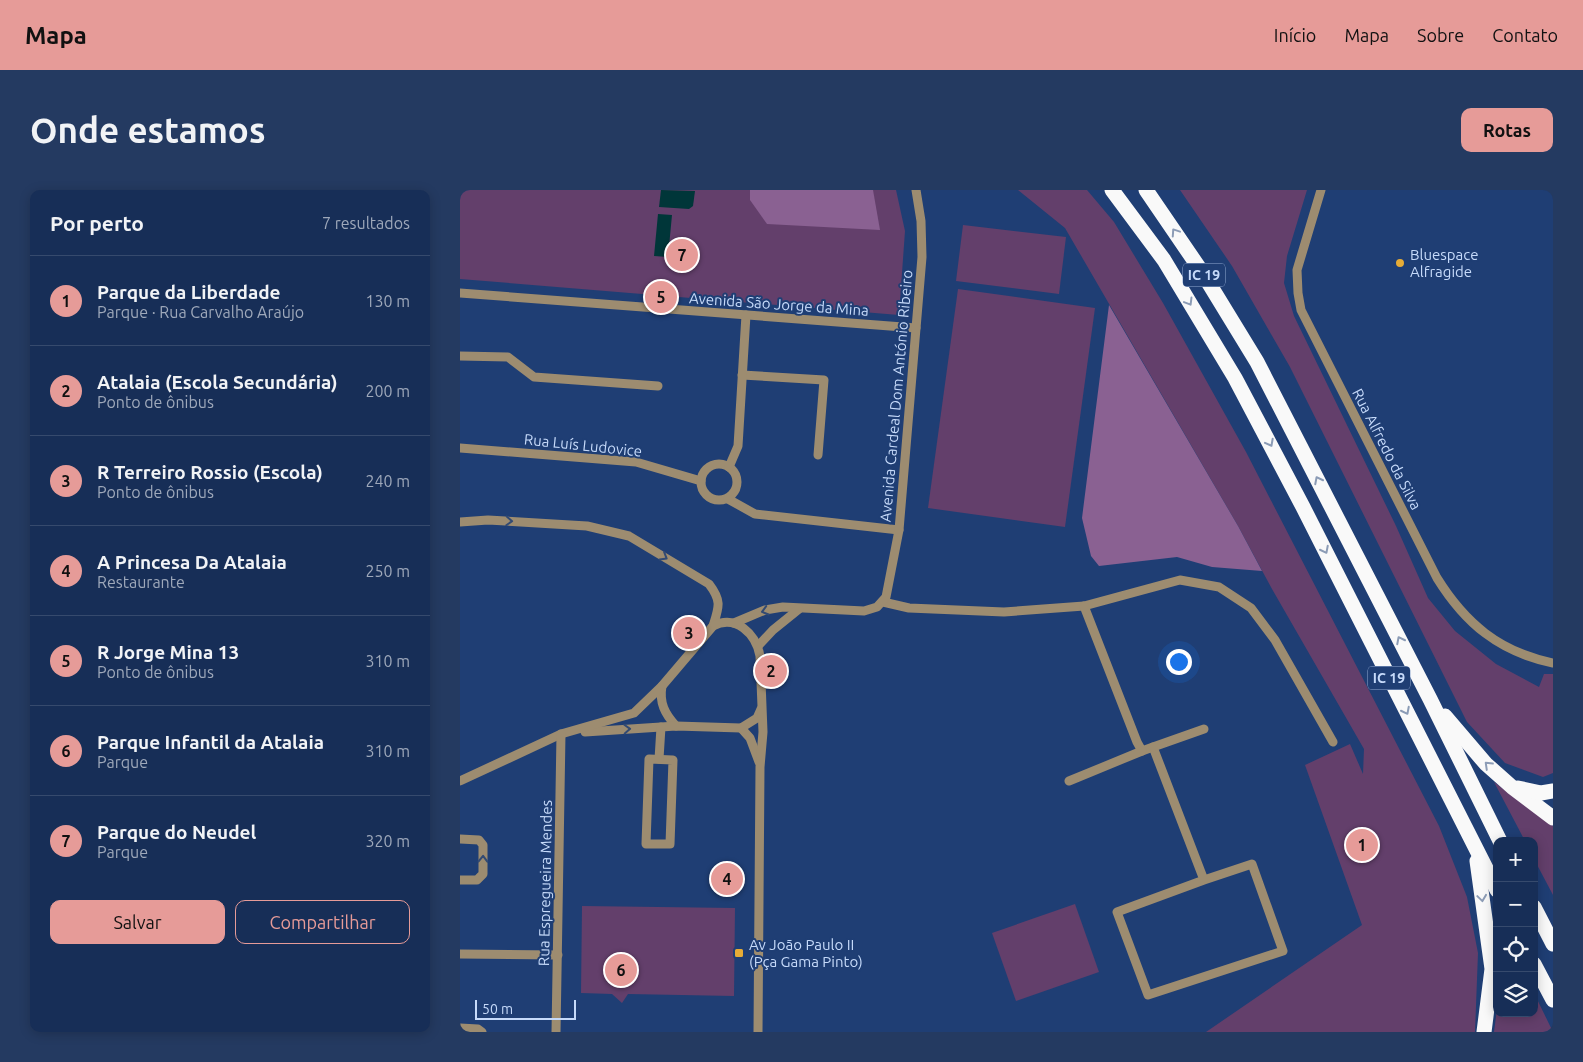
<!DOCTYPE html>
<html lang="pt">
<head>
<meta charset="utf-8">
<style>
	body { margin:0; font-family:Ubuntu,sans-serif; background:#243a61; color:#f1f3f6 }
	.controls { position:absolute; right:15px; bottom:15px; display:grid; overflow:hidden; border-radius:10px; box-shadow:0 2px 12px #0003 }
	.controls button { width:45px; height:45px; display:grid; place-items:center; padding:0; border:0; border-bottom:1px solid #364a6d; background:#172e57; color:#f1f3f6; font:25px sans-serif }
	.scale { position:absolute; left:15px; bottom:12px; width:101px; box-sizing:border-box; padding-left:5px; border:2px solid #c6dafa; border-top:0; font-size:14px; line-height:18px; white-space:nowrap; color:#c6dafa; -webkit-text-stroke:4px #1f3e74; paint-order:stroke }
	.you { position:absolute; left:718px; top:471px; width:18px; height:18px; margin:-12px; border:4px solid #fff; border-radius:50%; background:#1a73e8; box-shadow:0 0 0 8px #1a73e833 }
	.badge { display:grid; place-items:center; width:32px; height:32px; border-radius:50%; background:#e69b98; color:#111; font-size:16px; font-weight:700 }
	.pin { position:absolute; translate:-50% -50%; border:2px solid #fff; box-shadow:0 1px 5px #0006 }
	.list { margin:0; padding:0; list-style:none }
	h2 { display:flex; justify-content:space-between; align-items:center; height:65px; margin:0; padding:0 20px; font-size:21px }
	h2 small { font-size:16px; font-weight:400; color:#9ea8ba }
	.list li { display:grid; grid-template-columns:32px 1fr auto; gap:15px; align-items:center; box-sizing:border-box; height:90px; padding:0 20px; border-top:1px solid #364a6d }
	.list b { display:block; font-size:19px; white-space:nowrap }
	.list p { margin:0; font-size:16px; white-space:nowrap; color:#9ea8ba }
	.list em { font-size:16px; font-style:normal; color:#9ea8ba }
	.actions { display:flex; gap:10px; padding:15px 20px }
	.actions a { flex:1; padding:11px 0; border:1px solid #e69b98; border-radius:10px; text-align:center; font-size:18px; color:#e69b98 }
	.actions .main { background:#e69b98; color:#111 }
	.icon { flex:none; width:28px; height:28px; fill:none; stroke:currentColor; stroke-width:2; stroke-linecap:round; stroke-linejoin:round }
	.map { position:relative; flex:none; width:1093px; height:842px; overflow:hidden; border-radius:10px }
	header { display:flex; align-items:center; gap:30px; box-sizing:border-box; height:70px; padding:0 25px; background:#e69b98; color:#111 }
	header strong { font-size:24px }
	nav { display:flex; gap:28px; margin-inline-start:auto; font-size:18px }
	.intro { display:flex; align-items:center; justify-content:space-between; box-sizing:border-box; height:120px; padding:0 30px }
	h1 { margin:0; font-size:35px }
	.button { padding:12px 22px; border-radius:10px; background:#e69b98; color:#111; font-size:18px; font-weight:700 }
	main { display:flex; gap:30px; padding:0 30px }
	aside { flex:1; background:#172e57; border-radius:10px; box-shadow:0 2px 12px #0003 }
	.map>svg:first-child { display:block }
	.green { fill:#633f6b }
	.forest { fill:#8a6192 }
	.water { fill:#003639 }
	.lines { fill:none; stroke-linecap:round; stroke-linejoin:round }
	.minor { stroke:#9d8c70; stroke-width:9 }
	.highway { stroke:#f9f9f9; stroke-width:15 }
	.oneway { stroke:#8c9cb6 }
	.oneway2 { stroke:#324a73 }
	.poi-dot { fill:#e7ac36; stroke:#1f3e74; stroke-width:2 }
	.labels { text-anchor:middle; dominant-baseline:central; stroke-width:4; stroke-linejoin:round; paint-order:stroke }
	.shield { fill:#1f3e74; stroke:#94abd2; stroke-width:1 }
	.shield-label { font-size:14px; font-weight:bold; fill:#c6dafa }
	.poi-label { font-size:15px; fill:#c6dafa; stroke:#1f3e74; text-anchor:start }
	.street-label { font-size:15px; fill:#c6dafa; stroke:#1f3e74 }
</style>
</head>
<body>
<header>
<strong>Mapa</strong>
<nav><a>Início</a><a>Mapa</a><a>Sobre</a><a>Contato</a></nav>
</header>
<div class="intro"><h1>Onde estamos</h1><a class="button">Rotas</a></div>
<main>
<aside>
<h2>Por perto<small>7 resultados</small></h2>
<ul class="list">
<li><span class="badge">1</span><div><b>Parque da Liberdade</b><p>Parque · Rua Carvalho Araújo</p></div><em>130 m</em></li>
<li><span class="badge">2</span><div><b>Atalaia (Escola Secundária)</b><p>Ponto de ônibus</p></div><em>200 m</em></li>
<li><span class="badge">3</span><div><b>R Terreiro Rossio (Escola)</b><p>Ponto de ônibus</p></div><em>240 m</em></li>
<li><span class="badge">4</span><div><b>A Princesa Da Atalaia</b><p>Restaurante</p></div><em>250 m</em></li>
<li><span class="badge">5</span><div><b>R Jorge Mina 13</b><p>Ponto de ônibus</p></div><em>310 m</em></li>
<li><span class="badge">6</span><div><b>Parque Infantil da Atalaia</b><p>Parque</p></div><em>310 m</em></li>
<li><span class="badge">7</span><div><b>Parque do Neudel</b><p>Parque</p></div><em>320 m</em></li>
</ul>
<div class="actions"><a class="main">Salvar</a><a>Compartilhar</a></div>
</aside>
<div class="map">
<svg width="1093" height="842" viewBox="0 0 1093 842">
	<rect width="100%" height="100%" fill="#1f3e74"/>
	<g class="green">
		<polygon points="0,0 436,0 445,41 439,125 0,89"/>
		<polygon points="558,0 627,0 654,32 703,113 786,262 979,636 1007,707 1018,763 1015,842 746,842 902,735 845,575 890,554 903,584 904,559 812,399 778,336 605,38"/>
		<polygon points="720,0 847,0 827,66 824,93 834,126 936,336 968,408 995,441 1036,474 1079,497 1084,484 1093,484 1093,583 1083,587 1045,573 1007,532 830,177 772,76"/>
		<polygon points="503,35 606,47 599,104 496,91"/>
		<polygon points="498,99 635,118 605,337 468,318"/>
		<polygon points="1034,592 1093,636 1093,705 1074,669 1074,651 1065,651"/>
		<polygon points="615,714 639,782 556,811 532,743"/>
		<polygon points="122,716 275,718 274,806 168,804 162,813 152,804 121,803"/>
		<polygon points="1074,803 1093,842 1034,842 1037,819 1037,823 1074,823"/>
	</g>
	<g class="forest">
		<polygon points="290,0 413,0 420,40 307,34 290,10"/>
		<polygon points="649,115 778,336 802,381 752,377 717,367 639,376 631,366 622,328"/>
	</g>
	<g class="water">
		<polygon points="201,0 235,1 233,16 229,19 199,17"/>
		<polygon points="198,24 212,25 208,67 194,66"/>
	</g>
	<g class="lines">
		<g class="minor">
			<path d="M 861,0 L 837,80 L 838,103 L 841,120 L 977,388 C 1005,433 1039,462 1093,473"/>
			<polyline points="0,103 456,138"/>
			<polyline points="0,166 48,167 74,187 198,196"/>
			<polyline points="282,185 364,190 358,265"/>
			<polyline points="0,258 176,272 241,291"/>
			<circle cx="259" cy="292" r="18"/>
			<polyline points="269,277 278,256 286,125"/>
			<polyline points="268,309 295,324 439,340"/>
			<path d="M 0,332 L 28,330 L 127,336 L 169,346 L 249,394 C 262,411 259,417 253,436"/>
			<polyline points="423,412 449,418 544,422 624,416 720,390 759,397 791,418 815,450 873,552"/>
			<polyline points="624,416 677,552 682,561 693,557 744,690 792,674 823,761 688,805 657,722 744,690"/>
			<polyline points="274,433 305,420 323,417 404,421 417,417 426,407 439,340 462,67 461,31 456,0"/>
			<polyline points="298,456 313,440 339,419"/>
			<path d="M 202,496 C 199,513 205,524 216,536"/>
			<polyline points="281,538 290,548 299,572"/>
			<polyline points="125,542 216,536 281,538 297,528 301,519"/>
			<polyline points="693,557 744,539"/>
			<polygon points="189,569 213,570 210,654 186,654"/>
			<polyline points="199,569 201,537"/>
			<path d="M 0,591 L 101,544 L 174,523 L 202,496 L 253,436 C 276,424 296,444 300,466 L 303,542 L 300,577 L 298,842"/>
			<polyline points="609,591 682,561"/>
			<polyline points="0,649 19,650 23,655 23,684 17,690 0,690"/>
			<polyline points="0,764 98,765"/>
			<polyline points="0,838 18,839 22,842"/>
			<polyline points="96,842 101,544"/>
		</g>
		<g class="highway">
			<polyline points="652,0 704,70 775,188 843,317 1037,700"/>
			<polyline points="686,0 742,82 797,172 970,509 1040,651"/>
			<polyline points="985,526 1026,574 1052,597 1093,628"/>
			<polyline points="1058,598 1081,603 1093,601"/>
			<polyline points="1017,671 1032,779 1024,842"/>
			<polyline points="1074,717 1093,754"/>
			<polyline points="1074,774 1093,810"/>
		</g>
	</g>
	<defs><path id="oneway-chevron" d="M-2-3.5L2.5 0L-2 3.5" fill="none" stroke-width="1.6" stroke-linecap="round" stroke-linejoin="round" transform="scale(1.25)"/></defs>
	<g class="oneway">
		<use href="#oneway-chevron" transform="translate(715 42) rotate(-124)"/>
		<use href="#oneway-chevron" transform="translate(729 112) rotate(59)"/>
		<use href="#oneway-chevron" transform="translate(810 253) rotate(62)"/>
		<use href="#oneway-chevron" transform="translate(858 290) rotate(-117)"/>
		<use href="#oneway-chevron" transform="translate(865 360) rotate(63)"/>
		<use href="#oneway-chevron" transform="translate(940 450) rotate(-117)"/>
		<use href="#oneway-chevron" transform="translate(946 521) rotate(63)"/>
		<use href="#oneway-chevron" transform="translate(1028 575) rotate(-136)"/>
		<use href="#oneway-chevron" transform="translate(1022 708) rotate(82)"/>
	</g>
	<g class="oneway2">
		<use href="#oneway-chevron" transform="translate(49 331) rotate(3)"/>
		<use href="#oneway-chevron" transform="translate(204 367) rotate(31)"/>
		<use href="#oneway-chevron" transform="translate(305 421) rotate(164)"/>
		<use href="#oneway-chevron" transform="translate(167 539) rotate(-3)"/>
		<use href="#oneway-chevron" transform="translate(23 669) rotate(-89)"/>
	</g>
	<g class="poi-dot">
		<circle cx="940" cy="73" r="5"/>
		<rect x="274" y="758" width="10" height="10" rx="2.5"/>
	</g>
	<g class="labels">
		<g class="shield">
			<rect x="723" y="73.5" width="42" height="23" rx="4"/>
			<rect x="908" y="476.5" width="42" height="23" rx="4"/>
		</g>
		<g class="shield-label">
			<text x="744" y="85">IC 19</text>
			<text x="929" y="488">IC 19</text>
		</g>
		<g class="poi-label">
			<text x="950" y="64">Bluespace<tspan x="950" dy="17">Alfragide</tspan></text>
			<text x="289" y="754">Av João Paulo II<tspan x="289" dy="17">(Pça Gama Pinto)</tspan></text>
		</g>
		<g class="street-label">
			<text transform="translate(319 114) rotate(4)">Avenida São Jorge da Mina</text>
			<text transform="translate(436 206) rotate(-85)">Avenida Cardeal Dom António Ribeiro</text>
			<text transform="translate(123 255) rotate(6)">Rua Luís Ludovice</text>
			<text transform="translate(927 259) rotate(63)">Rua Alfredo da Silva</text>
			<text transform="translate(85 693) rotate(-89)">Rua Espregueira Mendes</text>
		</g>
	</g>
</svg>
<div class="controls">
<button>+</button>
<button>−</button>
<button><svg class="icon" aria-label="locate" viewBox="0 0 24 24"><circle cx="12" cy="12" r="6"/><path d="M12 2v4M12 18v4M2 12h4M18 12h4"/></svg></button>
<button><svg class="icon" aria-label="layers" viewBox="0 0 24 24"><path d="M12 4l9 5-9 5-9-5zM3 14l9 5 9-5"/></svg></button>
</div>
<div class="scale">50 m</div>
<div class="you"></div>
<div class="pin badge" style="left:902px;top:655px">1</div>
<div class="pin badge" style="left:311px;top:481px">2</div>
<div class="pin badge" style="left:229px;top:443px">3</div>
<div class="pin badge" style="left:267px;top:689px">4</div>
<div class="pin badge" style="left:201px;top:107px">5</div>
<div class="pin badge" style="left:161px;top:780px">6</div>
<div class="pin badge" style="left:222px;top:65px">7</div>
</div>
</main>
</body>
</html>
